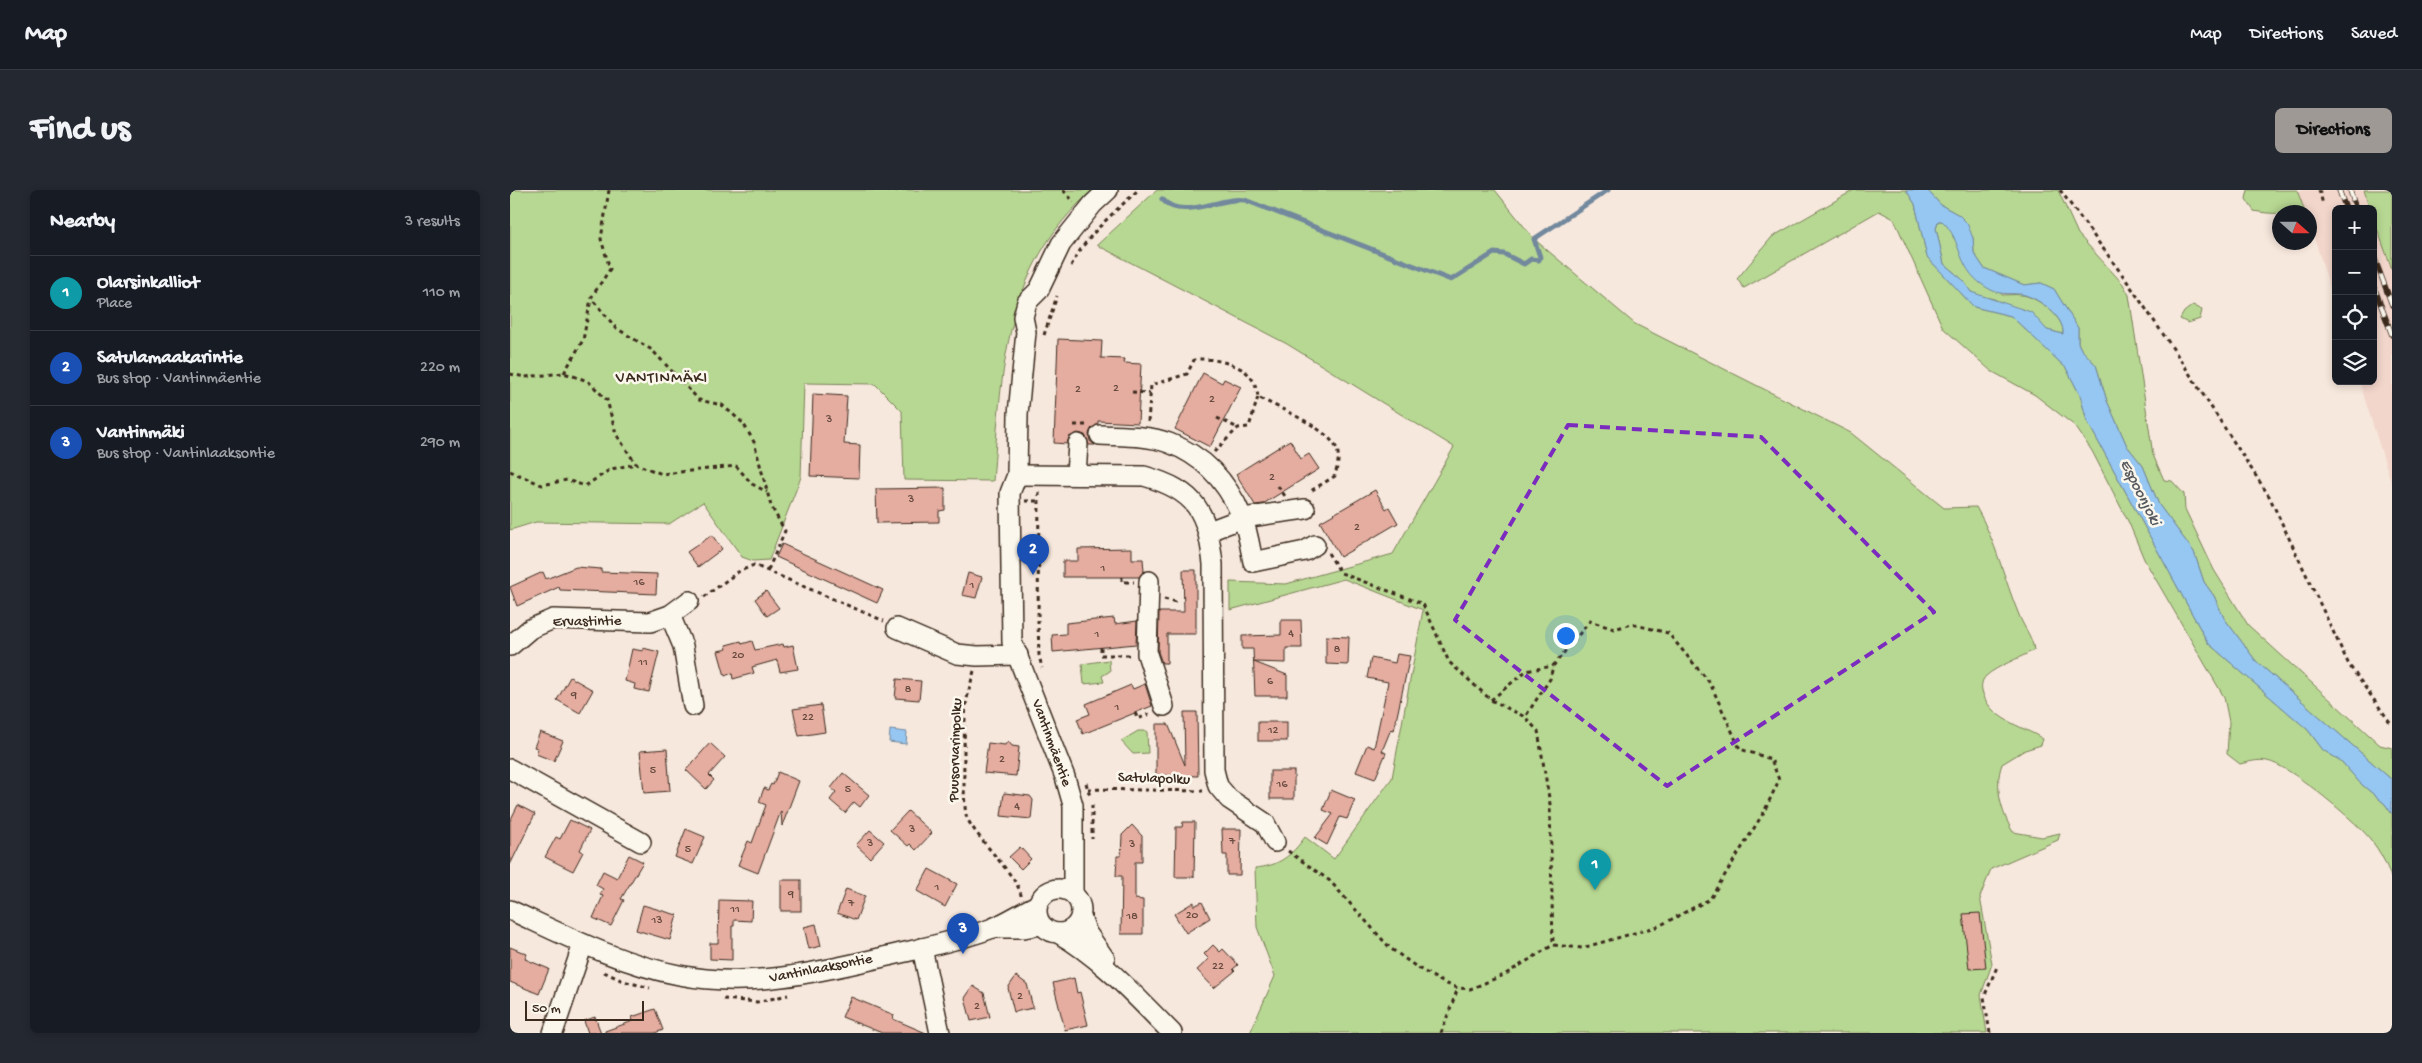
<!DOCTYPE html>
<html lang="en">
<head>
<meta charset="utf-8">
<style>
	body { margin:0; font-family:"Gochi Hand",sans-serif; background:#242831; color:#f1f3f6 }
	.controls { position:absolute; right:15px; top:15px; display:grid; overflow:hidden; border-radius:8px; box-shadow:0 2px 8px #0003 }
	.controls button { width:45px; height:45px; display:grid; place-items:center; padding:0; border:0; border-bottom:1px solid #363941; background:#171b24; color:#f1f3f6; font:25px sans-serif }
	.compass { position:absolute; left:1762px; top:15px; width:45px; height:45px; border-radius:50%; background:#171b24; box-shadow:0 2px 8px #0003; rotate:111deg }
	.scale { position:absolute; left:15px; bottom:12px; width:119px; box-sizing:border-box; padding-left:5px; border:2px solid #3b2a1e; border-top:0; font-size:14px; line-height:18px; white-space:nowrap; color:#3b2a1e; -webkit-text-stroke:4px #fbf7ec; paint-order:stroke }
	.you { position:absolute; left:1055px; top:445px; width:18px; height:18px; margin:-12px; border:4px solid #fff; border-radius:50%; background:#1a73e8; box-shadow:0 0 0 8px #1a73e833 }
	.badge { display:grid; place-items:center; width:32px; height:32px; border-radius:50%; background:#9f9995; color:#fff; font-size:16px; font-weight:700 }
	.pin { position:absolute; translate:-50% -41px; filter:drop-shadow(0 1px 2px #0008) }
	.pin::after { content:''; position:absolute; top:26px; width:18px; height:15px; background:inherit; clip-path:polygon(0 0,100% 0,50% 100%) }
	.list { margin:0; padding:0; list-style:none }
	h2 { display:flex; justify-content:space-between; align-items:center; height:65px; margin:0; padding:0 20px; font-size:21px }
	h2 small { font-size:16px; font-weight:400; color:#9ea1a6 }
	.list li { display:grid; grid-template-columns:32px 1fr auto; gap:15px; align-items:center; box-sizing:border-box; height:75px; padding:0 20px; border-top:1px solid #363941 }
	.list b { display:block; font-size:19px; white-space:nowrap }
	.list p { margin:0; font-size:16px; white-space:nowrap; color:#9ea1a6 }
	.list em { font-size:16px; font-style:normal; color:#9ea1a6 }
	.icon { flex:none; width:28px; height:28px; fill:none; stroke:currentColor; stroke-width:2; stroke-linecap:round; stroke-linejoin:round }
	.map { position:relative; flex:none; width:1882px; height:843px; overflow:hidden; border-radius:8px }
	header { display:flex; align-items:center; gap:30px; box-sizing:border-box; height:70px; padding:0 25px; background:#171b24; border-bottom:1px solid #363941 }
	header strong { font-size:24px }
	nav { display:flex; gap:28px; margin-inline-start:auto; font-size:18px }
	.intro { display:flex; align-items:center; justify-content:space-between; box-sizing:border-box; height:120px; padding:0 30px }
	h1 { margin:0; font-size:35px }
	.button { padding:12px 22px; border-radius:8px; background:#9f9995; color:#111; font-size:18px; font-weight:700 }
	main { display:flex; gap:30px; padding:0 30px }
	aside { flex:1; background:#171b24; border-radius:8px; box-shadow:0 2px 8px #0003 }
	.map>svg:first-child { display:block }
	.built { fill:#f2d6cb }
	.green { fill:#b7d892; stroke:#798158 }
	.water { fill:#96c7f2; stroke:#72889d; fill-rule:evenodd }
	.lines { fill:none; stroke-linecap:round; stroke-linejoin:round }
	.stream { stroke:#72889d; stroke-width:5 }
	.building { fill:#e5aca0; stroke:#3b2a1e }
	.minor-casing { stroke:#3b2a1e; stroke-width:22 }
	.path { stroke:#3b2a1e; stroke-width:3; stroke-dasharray:4 4; stroke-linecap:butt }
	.minor { stroke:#fbf7ec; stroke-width:19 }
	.rail-casing { stroke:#3b2a1e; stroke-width:5.5 }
	.rail { stroke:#fbf7ec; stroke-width:4; stroke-dasharray:11; stroke-linecap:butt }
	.marked { fill:none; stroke:#7b2cbf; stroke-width:4; stroke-dasharray:10 6; stroke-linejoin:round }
	.labels { text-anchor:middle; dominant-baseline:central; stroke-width:5; stroke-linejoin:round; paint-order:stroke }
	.number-label { font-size:12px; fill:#664a3e }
	.street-label { font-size:15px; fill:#3b2a1e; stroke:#fbf7ec }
	.neighbourhood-label { font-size:16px; letter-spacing:1px; fill:#3b2a1e; stroke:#fbf7ec }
	.water-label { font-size:16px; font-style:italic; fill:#56595e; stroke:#fbf7ec }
</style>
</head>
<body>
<header>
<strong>Map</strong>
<nav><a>Map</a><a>Directions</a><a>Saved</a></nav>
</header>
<div class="intro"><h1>Find us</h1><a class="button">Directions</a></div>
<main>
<aside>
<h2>Nearby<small>3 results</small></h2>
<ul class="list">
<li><span class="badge" style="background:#0f9aa8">1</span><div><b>Olarsinkalliot</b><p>Place</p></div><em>110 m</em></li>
<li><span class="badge" style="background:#1a4fb4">2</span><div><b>Satulamaakarintie</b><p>Bus stop · Vantinmäentie</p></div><em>220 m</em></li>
<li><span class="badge" style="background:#1a4fb4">3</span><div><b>Vantinmäki</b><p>Bus stop · Vantinlaaksontie</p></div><em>290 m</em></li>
</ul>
</aside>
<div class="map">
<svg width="1882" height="843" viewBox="0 0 1882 843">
	<rect width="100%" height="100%" fill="#f7e8dd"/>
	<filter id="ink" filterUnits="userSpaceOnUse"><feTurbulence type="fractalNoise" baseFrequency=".02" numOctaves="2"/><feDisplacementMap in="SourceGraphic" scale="10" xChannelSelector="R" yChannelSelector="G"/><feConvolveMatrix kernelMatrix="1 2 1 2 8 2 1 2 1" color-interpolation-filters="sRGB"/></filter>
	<g filter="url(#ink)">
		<g class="built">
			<polygon points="1787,0 1854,0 1860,19 1826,19 1826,117 1800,35 1800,22 1795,22"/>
			<polygon points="1863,27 1882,80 1882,295 1849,191 1863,191"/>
		</g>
		<g class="green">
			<path d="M 0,0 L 583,0 C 493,78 492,181 483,291 L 394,290 L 392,221 L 365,194 L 294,193 L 291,287 L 259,370 L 243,371 L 232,367 L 193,312 L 159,334 L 26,332 L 0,340 Z"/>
			<path d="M 647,0 L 985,0 L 1024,49 L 1125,134 L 1341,243 L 1434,318 L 1466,317 C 1486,351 1494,389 1509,425 C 1514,438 1522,446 1524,460 C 1510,468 1487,476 1476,486 C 1472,490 1471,495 1472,500 C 1478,529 1511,535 1533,549 L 1531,555 L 1515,560 L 1492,574 C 1484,596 1491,622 1503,642 L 1532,647 L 1550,643 L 1548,650 L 1481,679 L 1470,707 L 1482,774 L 1471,805 L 1477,843 L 740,843 L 765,786 L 747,737 L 745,678 C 769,676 781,666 795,647 L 824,669 L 882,588 L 913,420 L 834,389 L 720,420 L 720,392 L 776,394 L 883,364 L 944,257 L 777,154 L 587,55 Z"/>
			<path d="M 1344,0 L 1396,0 L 1405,14 L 1417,67 L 1464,117 L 1501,126 L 1556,178 L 1570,205 L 1577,231 L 1698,453 L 1798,540 L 1813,560 L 1831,571 L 1850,593 L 1875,614 L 1882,624 L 1882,691 C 1877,673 1867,655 1853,641 C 1836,624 1779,575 1757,571 C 1748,569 1739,572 1730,574 L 1717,564 L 1719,532 L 1714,507 L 1634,369 L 1619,333 L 1582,261 L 1565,236 L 1525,205 L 1481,181 L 1433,138 L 1384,29 L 1369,21 L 1234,98 L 1227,89 L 1262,47 Z"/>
			<polygon points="1417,0 1548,0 1568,44 1613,94 1619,105 1643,265 1654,290 1662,291 1674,304 1675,319 1704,380 1738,435 1870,555 1882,558 1882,590 1746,471 1714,428 1704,406 1694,392 1684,362 1649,315 1633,276 1617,256 1597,211 1586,175 1571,159 1568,153 1568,138 1544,99 1531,93 1514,95 1474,78 1464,63 1463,48 1449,25 1431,15"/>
			<path d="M 1738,0 L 1787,0 L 1795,22 C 1777,23 1762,25 1744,21 L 1736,9 Z"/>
			<polygon points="1854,0 1882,0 1882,80 1863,27 1863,19 1860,19"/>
			<path d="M 1428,31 L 1432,31 L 1442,39 L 1443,47 L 1492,105 C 1498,105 1506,104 1512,105 C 1527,107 1555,127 1553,144 L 1537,140 L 1528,131 L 1484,109 L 1470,106 L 1461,102 L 1453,90 L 1434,74 L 1426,38 Z"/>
			<polygon points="1683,115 1692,120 1690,129 1678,133 1670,129 1674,122"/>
			<polygon points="599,470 600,481 592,486 594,492 574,494 572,474"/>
			<polygon points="628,541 637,541 638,563 623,564 611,551"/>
		</g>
		<g class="water">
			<path d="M 1396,0 L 1417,0 L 1431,15 L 1449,25 L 1457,33 L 1463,48 L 1464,63 L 1474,78 L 1514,95 L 1531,93 L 1544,99 L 1568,138 L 1568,153 L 1571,159 L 1586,175 L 1597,211 L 1617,256 L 1633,276 L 1649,315 L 1684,362 L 1694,392 L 1704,406 L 1714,428 L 1746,471 L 1882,590 L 1882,624 L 1875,614 L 1850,593 L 1831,571 L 1813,560 L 1798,540 L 1698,453 L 1577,231 L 1570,205 L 1556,178 L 1501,126 L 1464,117 L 1417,67 L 1405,14 ZM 1428,31 L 1432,31 C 1454,50 1444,81 1481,100 C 1493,106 1503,102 1515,105 C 1529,109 1555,127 1553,144 L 1537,140 L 1521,122 L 1461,102 L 1453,90 L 1434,74 L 1426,38 Z"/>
			<polygon points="380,540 397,542 396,554 379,552"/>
		</g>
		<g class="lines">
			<path class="stream" d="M 652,9 C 672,32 709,6 735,10 L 941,90 L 984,63 L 994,64 L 1014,74 L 1021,69 L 1029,70 L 1030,67 L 1024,49 L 1098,0"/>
		</g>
		<g class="building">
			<polygon points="548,149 592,151 591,168 615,169 614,173 631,174 628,233 588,231 588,234 581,239 579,244 580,251 585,255 579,255 575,245 568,243 559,247 557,254 544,253"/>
			<polygon points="693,183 712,193 714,189 731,197 700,257 665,239"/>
			<polygon points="303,204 337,206 334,254 350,255 349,288 300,286"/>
			<polygon points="780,250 791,269 799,264 809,279 753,314 745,315 726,284"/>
			<polygon points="435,298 435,320 429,321 429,332 367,333 366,299"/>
			<polygon points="865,300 876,319 879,317 888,333 830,367 810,332"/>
			<polygon points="202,345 212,359 188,377 177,362"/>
			<polygon points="272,354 373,400 367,413 266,367"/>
			<polygon points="622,358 622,369 633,369 634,381 629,387 553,387 553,371 568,371 568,359"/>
			<polygon points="66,377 91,379 91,382 147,384 146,404 50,400 49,397 7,416 0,397 33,382 36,389"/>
			<polygon points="673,380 686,380 686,444 657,444 657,473 652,473 648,462 649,422 674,422"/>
			<polygon points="458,383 472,387 466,408 452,405"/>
			<polygon points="256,401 269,418 257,426 245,409"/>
			<polygon points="604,428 605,434 627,431 626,454 543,462 542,445 556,444 556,433"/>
			<polygon points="771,430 791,430 792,458 776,458 776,473 744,472 777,485 777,506 745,506 743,459 732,459 732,446 771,445"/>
			<polygon points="816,446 839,447 838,475 816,474"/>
			<polygon points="231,451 232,454 242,451 245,460 273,454 274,457 283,455 288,479 270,482 267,470 242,477 244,483 223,489 222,483 215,486 208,461 217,459 216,455"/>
			<polygon points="133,458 149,462 139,502 124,499 125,494 115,491 122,459 133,461"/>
			<polygon points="887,464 900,466 884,540 881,539 872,561 876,563 865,589 846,582 857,555 864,558 878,492 857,488 861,468 885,473"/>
			<polygon points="60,487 83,500 70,523 47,510"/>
			<polygon points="387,489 411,491 409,510 385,508"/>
			<polygon points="635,494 642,516 573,544 567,529 580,524 576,514 621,495 623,499"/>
			<polygon points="311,515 315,542 289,546 283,519"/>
			<polygon points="674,522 687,522 688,586 646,585 646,534 658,534 675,575"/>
			<rect x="748" y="532" width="29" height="19"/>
			<polygon points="30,542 53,551 44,571 26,564 28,558 24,557"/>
			<polygon points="498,551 502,556 509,557 506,586 474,583 478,553 495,555"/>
			<polygon points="200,553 215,567 199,585 204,590 196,599 176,580"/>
			<polygon points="157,559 160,601 134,603 130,561"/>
			<rect x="760" y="581" width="24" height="28"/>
			<polygon points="268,582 289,591 272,636 271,621 248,683 228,675 238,651 242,653 256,615 249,612 254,598 258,600 261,594 263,595"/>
			<polygon points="333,583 359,605 350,617 344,612 335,623 320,610 326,602 321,598"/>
			<polygon points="821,600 845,610 837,629 830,627 817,655 805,648 823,624 813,620"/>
			<polygon points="494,603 520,606 523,610 521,629 491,626"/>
			<polygon points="8,615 25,624 0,675 0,631"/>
			<polygon points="398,621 422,643 406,660 400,654 398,656 380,640"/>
			<polygon points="60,630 80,640 70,660 73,662 63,681 35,667 46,647 50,649"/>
			<polygon points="673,632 685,632 684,687 665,687 666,637 672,637"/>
			<polygon points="622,635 632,646 632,672 625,672 625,709 633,710 633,744 611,744 612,686 606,686 607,666 611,666 612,645"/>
			<polygon points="176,639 195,647 183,674 165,667"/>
			<polygon points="712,639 731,639 730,685 717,685 717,665 713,665"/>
			<polygon points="360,640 374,652 360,668 346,655"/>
			<polygon points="510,657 521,669 511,679 499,667"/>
			<polygon points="119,665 133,672 111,709 114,710 101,736 83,728 93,706 90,705 93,699 86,695 93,681 107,688"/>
			<polygon points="419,679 447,694 435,717 407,701"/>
			<rect x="271" y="690" width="20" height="31"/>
			<polygon points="336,699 355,706 346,730 327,723"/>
			<polygon points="209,710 242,711 241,731 224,730 224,736 222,736 222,770 200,769 200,753 208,753"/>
			<polygon points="684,712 684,716 692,712 700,728 676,743 664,724"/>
			<polygon points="133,715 167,725 160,750 126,740"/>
			<polygon points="1470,723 1476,778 1459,779 1453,724"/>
			<polygon points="306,734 311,756 299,759 294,737"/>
			<polygon points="703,755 710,762 713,759 728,775 723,779 725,781 704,798 687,780 699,769 694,764"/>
			<polygon points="0,757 17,764 15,769 39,779 29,804 0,792"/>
			<polygon points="506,786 517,794 523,818 504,822 498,798"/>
			<polygon points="564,788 567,803 570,802 578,835 555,840 543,793"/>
			<polygon points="463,796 474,803 480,827 461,831 455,808"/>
			<polygon points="341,807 384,825 383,829 416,843 372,843 332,827"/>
			<polygon points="145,819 153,840 145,843 95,843 95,841 123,831 122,827"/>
			<polygon points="85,827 91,843 78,843 74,831"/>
		</g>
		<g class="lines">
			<g class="minor-casing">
				<g id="minor">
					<path d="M 590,245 C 612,246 638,245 659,253 C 694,266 718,293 732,327 C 738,341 740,357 743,372 L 795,361 L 805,355"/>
					<path d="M 507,285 L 634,286 C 687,301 697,322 703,374 L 704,580 L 708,596 L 719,609 L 755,633 L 765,652"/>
					<polyline points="566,285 568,254"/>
					<polyline points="699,341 733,328 795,319"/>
					<polyline points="639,391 637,464 654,516"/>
					<polyline points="160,425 173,456 183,516"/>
					<polyline points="387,438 447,464 467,466 508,465"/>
					<polyline points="0,456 20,439 43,429 140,432 160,425 179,411"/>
					<polyline points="0,579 131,652"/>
					<circle cx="549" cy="721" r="22"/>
					<polyline points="563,703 563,615 555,587 502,452 500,303 507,285 508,224 516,142 513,127 517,112 529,100 551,54 583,14 598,0"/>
					<path d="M 0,720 C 54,745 110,774 169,785 C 240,799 309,782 378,766 C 412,758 447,751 480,739 C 496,733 512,722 527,715"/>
					<polyline points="571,727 577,743 595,769"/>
					<polyline points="485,738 514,738 531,735"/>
					<path d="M 548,743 C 593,769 626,807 662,843"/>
					<polyline points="412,758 430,843"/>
					<polyline points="43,843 73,754"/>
				</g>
			</g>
			<g class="path">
				<polyline points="99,0 91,49 100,79 81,108 106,138 142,160 189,210 212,215 233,233 244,252 261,316 275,341 258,380"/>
				<polyline points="377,0 388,0"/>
				<polyline points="553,0 564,12"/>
				<polyline points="1550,0 1614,87 1666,163 1759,306 1839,475 1882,535"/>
				<polyline points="1809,0 1813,14"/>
				<path d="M 561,76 C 576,45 604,23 628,0"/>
				<polyline points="534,145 547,106"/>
				<polyline points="54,183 73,150 81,109"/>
				<polyline points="0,184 15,187 54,183 78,191 97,210 106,244 126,274 152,284 226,276 242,294 257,302"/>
				<polyline points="622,202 640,203"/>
				<polyline points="707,228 728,238"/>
				<path d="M 638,232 L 641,195 L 677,184 L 684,170 C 697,166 730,174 739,185 C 745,192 747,199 748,207 C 770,219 817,237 827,259 C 830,268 827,277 825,286 L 799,302"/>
				<polyline points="564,235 579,235"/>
				<polyline points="704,262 728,238 739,237 748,207"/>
				<polyline points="0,281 32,295 57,290 75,296 101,279 126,274"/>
				<polyline points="768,296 775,306"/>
				<polyline points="529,302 528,432 529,465 532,478"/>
				<polyline points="515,311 528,311"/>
				<polyline points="818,363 831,383 913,414 939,472 981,510 1015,527 1028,541 1040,614 1043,755"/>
				<polyline points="612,387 612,392 624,392"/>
				<polyline points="194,407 228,382 244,375 374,431"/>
				<polyline points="654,409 666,412"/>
				<polyline points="591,457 591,465 620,465"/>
				<path d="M 464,481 C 461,492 458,503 456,514 C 454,532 452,616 457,628 C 466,648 511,690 511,706"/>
				<polyline points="981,510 1016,481 1043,476"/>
				<polyline points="625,523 628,529 639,524"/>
				<polyline points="576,593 580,606"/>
				<polyline points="578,599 693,601"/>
				<polyline points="582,615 582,649"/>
				<polyline points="778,661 820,691 880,758 908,778 934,793 948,798 960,799 994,785 1043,755 1072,758 1149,736 1200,709 1254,622 1269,590 1261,569 1230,559 1200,493 1158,443 1122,434 1104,439 1080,431 1043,476 1040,489 1015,527"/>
				<polyline points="94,782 113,791 140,798"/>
				<polyline points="213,809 247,812 278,805"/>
				<polyline points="931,843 948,798"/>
				<polyline points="1480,843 1474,807 1487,777"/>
			</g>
			<use href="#minor" class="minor"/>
			<g class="rail-casing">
				<g id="rail">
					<polyline points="1829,0 1836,19"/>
					<polyline points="1840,0 1846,19"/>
					<polyline points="1863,64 1882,115"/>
					<polyline points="1863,94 1882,145"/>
				</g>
			</g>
			<use href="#rail" class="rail"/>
		</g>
	</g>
	<path class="marked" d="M 1058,235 L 1251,247 L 1424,422 L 1157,596 L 945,430 Z"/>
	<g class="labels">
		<g class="number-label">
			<text x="606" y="199">2</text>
			<text x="568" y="200">2</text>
			<text x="702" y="210">2</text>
			<text x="319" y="230">3</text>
			<text x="762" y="288">2</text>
			<text x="401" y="310">3</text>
			<text x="847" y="338">2</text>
			<text x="593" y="379">1</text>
			<text x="129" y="393">16</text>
			<text x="462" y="396">1</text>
			<text x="781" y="444">4</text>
			<text x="587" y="445">1</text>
			<text x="827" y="460">8</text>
			<text x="228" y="466">20</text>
			<text x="133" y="473">11</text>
			<text x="760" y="492">6</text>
			<text x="398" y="500">8</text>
			<text x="64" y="506">9</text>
			<text x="607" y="518">1</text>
			<text x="298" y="528">22</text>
			<text x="763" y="541">12</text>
			<text x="492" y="570">2</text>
			<text x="143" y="581">5</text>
			<text x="772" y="595">16</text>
			<text x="338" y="600">5</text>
			<text x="507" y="617">4</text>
			<text x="402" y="640">3</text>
			<text x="722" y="652">7</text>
			<text x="360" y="654">3</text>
			<text x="622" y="655">3</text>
			<text x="178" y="660">5</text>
			<text x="427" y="698">1</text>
			<text x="281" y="705">9</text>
			<text x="341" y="714">7</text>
			<text x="225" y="720">11</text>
			<text x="682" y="726">20</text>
			<text x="622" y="727">18</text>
			<text x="147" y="731">13</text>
			<text x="708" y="777">22</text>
			<text x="510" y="807">2</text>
			<text x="467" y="817">2</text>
		</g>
		<g class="street-label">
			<text transform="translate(77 432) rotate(-1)">Ervastintie</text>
			<text transform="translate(541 553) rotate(70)">Vantinmäentie</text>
			<text transform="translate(446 560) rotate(-88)">Puusorvarinpolku</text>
			<text transform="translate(644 589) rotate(2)">Satulapolku</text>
			<text transform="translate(311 779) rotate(-11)">Vantinlaaksontie</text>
		</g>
		<g class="neighbourhood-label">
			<text x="152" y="189">VANTINMÄKI</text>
		</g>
		<g class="water-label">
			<text transform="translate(1629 303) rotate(63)">Espoonjoki</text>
		</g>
	</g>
</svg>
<div class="controls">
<button>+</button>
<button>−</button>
<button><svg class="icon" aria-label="locate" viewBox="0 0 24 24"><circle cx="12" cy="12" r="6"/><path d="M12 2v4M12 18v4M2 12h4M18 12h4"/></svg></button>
<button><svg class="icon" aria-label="layers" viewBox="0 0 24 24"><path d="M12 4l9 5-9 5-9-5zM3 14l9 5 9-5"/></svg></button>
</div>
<svg class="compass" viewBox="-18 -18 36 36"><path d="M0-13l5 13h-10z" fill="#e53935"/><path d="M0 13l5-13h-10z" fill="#9ea1a6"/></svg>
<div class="scale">50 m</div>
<div class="you"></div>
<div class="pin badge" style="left:1085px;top:700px;background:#0f9aa8">1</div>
<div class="pin badge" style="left:523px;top:385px;background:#1a4fb4">2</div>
<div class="pin badge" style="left:453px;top:764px;background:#1a4fb4">3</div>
</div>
</main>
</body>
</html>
